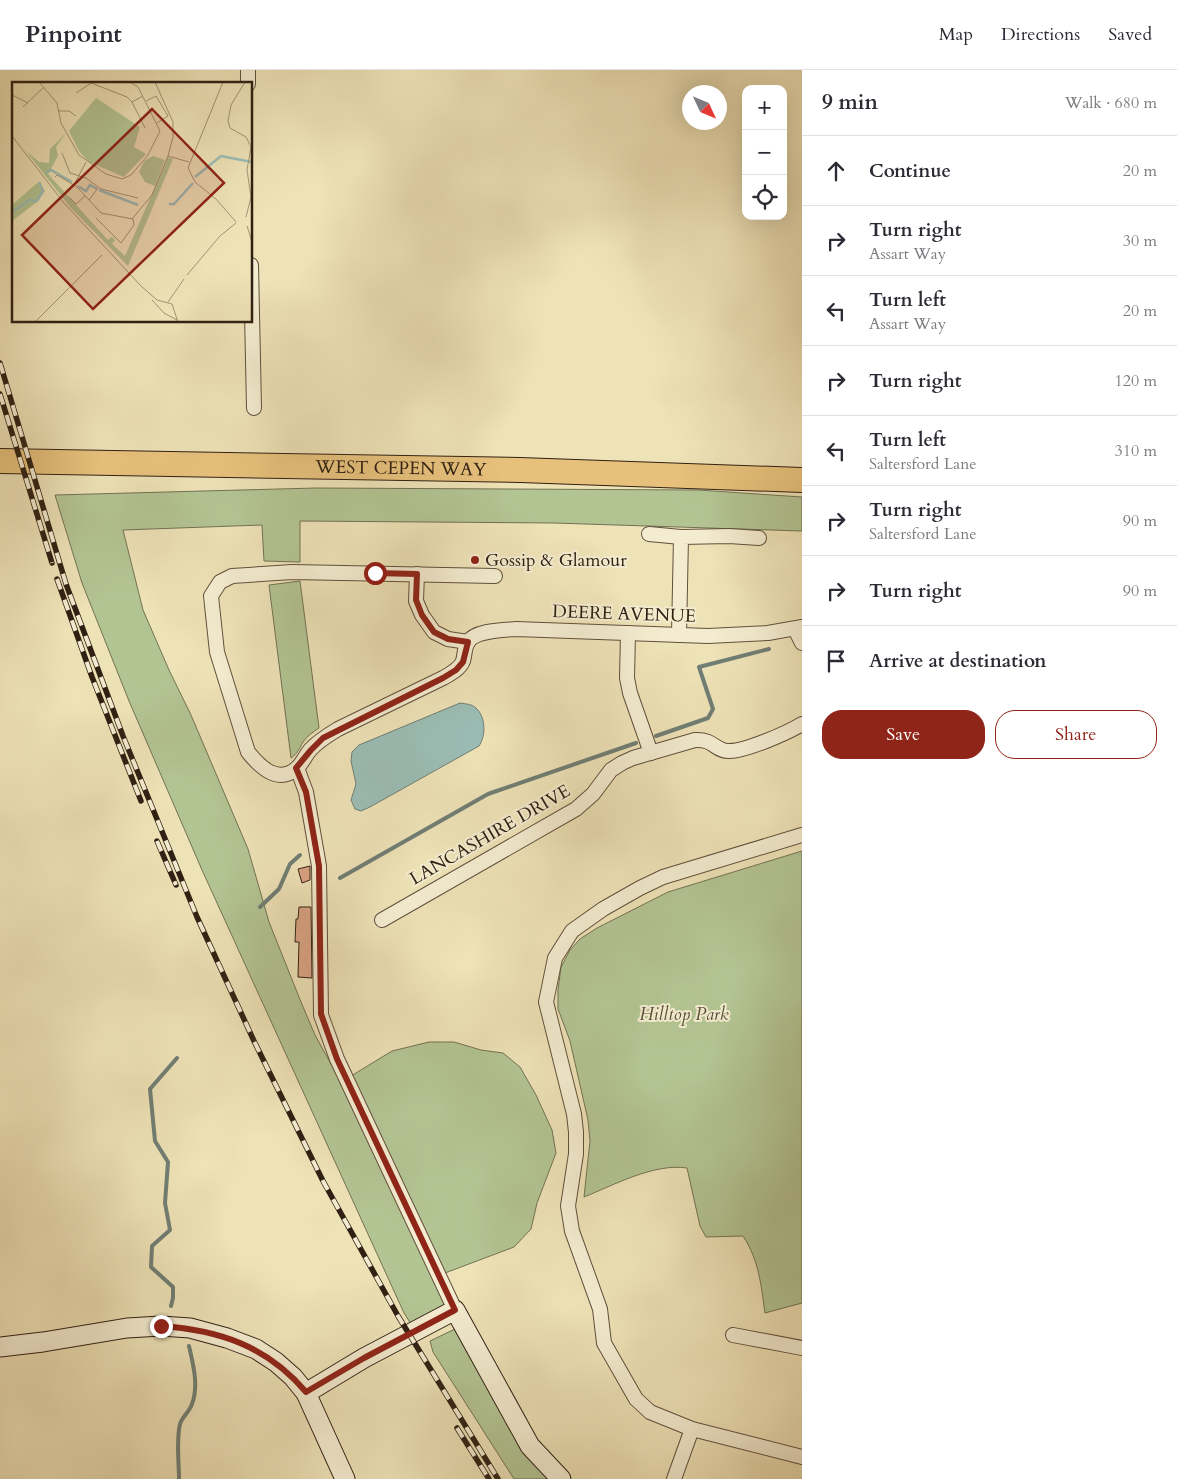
<!DOCTYPE html>
<html lang="en">
<head>
<meta charset="utf-8">
<style>
	body { margin:0; font-family:Cardo,serif; background:#f7f7f7; color:#2b2b33 }
	.controls { position:absolute; right:15px; top:15px; display:grid; overflow:hidden; border-radius:10px; box-shadow:0 5px 20px #0002 }
	.controls button { width:45px; height:45px; display:grid; place-items:center; padding:0; border:0; border-bottom:1px solid #e1e1e2; background:#fff; color:#2b2b33; font:25px sans-serif }
	.compass { position:absolute; left:682px; top:15px; width:45px; height:45px; border-radius:50%; background:#fff; box-shadow:0 5px 20px #0002; rotate:134deg }
	.stop { position:absolute; width:15px; height:15px; margin:-11px; border:4px solid #8f2418; border-radius:50%; background:#fff }
	.stop.end { background:#8f2418; border-color:#fff; box-shadow:0 1px 5px #0008 }
	.list { margin:0; padding:0; list-style:none }
	h2 { display:flex; justify-content:space-between; align-items:center; height:65px; margin:0; padding:0 20px; font-size:21px }
	h2 small { font-size:16px; font-weight:400; color:#7c7c81 }
	.list li { display:grid; grid-template-columns:32px 1fr auto; gap:15px; align-items:center; box-sizing:border-box; height:70px; padding:0 20px; border-top:1px solid #e1e1e2 }
	.list b { display:block; font-size:19px; white-space:nowrap }
	.list p { margin:0; font-size:16px; white-space:nowrap; color:#7c7c81 }
	.list em { font-size:16px; font-style:normal; color:#7c7c81 }
	.actions { display:flex; gap:10px; padding:15px 20px }
	.actions a { flex:1; padding:11px 0; border:1px solid #8f2418; border-radius:20px; text-align:center; font-size:18px; color:#8f2418 }
	.actions .main { background:#8f2418; color:#fff }
	.icon { flex:none; width:28px; height:28px; fill:none; stroke:currentColor; stroke-width:2; stroke-linecap:round; stroke-linejoin:round }
	.map { position:relative; flex:none; width:802px; height:1409px; overflow:hidden }
	header { display:flex; align-items:center; gap:30px; box-sizing:border-box; height:70px; padding:0 25px; background:#fff; border-bottom:1px solid #e1e1e2 }
	header strong { font-size:24px }
	nav { display:flex; gap:28px; margin-inline-start:auto; font-size:18px }
	main { display:flex }
	aside { flex:1; background:#fff }
	.map>svg:first-child { display:block }
	.green { fill:#b3c493; stroke:#727253 }
	.water { fill:#9bbdb5; stroke:#707e74 }
	.lines { fill:none; stroke-linecap:round; stroke-linejoin:round }
	.stream { stroke:#707e74; stroke-width:4 }
	.building { fill:#daa383; stroke:#302013 }
	.street-casing { stroke:#60503c; stroke-width:16 }
	.secondary-casing { stroke:#302013; stroke-width:21 }
	.highway-casing { stroke:#302013; stroke-width:26 }
	.street { stroke:#f4ecd0; stroke-width:14 }
	.secondary { stroke:#f4ecd0; stroke-width:19 }
	.highway { stroke:#e7c17c; stroke-width:24 }
	.rail-casing { stroke:#302013; stroke-width:5.5 }
	.rail { stroke:#f4ecd0; stroke-width:4; stroke-dasharray:11; stroke-linecap:butt }
	.route { stroke:#8f2418; stroke-width:6 }
	.poi-dot { fill:#8f2418; stroke:#f4ecd0; stroke-width:2 }
	.labels { text-anchor:middle; dominant-baseline:central; stroke-width:4; stroke-linejoin:round; paint-order:stroke }
	.street-label { font-size:18px; fill:#302013; stroke:#f4ecd0 }
	.poi-label { font-size:18px; fill:#302013; stroke:#f4ecd0; text-anchor:start }
	.park-label { font-size:18px; font-style:italic; fill:#575139; stroke:#f4ecd0 }
	.inset-river { fill:none; stroke:#9bbdb5; stroke-width:2.5 }
	.inset-road { fill:none; stroke:#a29475; stroke-width:1 }
	.view { fill:#8f2418; fill-opacity:0.15; stroke:#8f2418; stroke-width:2.5 }
	.inset-edge { fill:none; stroke:#302013; stroke-width:2.5 }
</style>
</head>
<body>
<header>
<strong>Pinpoint</strong>
<nav><a>Map</a><a>Directions</a><a>Saved</a></nav>
</header>
<main>
<div class="map">
<svg width="802" height="1409" viewBox="0 0 802 1409">
	<rect width="100%" height="100%" fill="#eee2b7"/>
	<filter id="stains"><feTurbulence type="fractalNoise" baseFrequency=".004" numOctaves="4"/><feColorMatrix values="0 0 0 0 .2 0 0 0 0 .09 0 0 0 0 .02 0 0 0 .5 -.17"/></filter>
	<radialGradient id="worn" r=".72"><stop offset=".6" stop-color="#630" stop-opacity="0"/><stop offset="1" stop-color="#630" stop-opacity=".3"/></radialGradient>
	<g class="green">
		<polygon points="316,418 698,420 802,427 802,461 554,453 300,451 300,492 264,491 262,455 123,460 143,540 169,600 191,645 248,779 269,852 301,932 315,965 341,1012 447,1235 411,1254 404,1243 202,800 129,631 82,513 55,425"/>
		<path d="M 300,511 L 319,658 C 313,662 307,666 303,672 C 299,679 298,683 291,688 L 269,515 Z"/>
		<path d="M 802,781 L 802,1233 L 765,1243 C 761,1215 759,1190 743,1166 L 706,1167 L 700,1156 L 687,1098 C 654,1093 614,1115 584,1127 L 590,1071 L 588,1050 L 570,971 L 558,939 L 558,920 L 561,897 L 570,880 L 580,869 L 597,858 L 668,822 Z"/>
		<polygon points="429,972 454,972 481,980 503,983 520,997 536,1025 552,1060 556,1083 537,1133 531,1159 514,1177 445,1203 351,1006 392,981"/>
		<polygon points="455,1259 552,1409 514,1409 433,1282 430,1271"/>
	</g>
	<path class="water" d="M 460,633 C 466,634 472,634 476,638 C 486,647 486,666 479,676 L 370,737 L 361,741 L 355,739 L 351,730 L 356,714 L 351,691 L 352,682 L 359,675 Z"/>
	<g class="lines">
		<g class="stream">
			<polyline points="656,666 708,648 713,639 699,597 769,579"/>
			<polyline points="340,808 488,724 636,673"/>
			<polyline points="260,837 279,819 290,794 300,785"/>
			<polyline points="171,1236 173,1228 173,1217 151,1197 152,1176 170,1160 165,1133 168,1092 155,1071 150,1019 177,988"/>
			<path d="M 179,1409 C 179,1392 176,1371 180,1354 C 182,1347 190,1341 192,1334 C 199,1315 193,1294 189,1276"/>
		</g>
	</g>
	<g class="building">
		<polygon points="310,796 310,810 302,813 298,799"/>
		<polygon points="299,837 311,837 312,908 298,907 299,872 295,872 296,849 298,849"/>
	</g>
	<g class="lines">
		<g class="street-casing">
			<g id="street">
				<polyline points="248,0 248,14"/>
				<polyline points="251,195 254,338"/>
				<polyline points="649,464 681,467"/>
				<polyline points="417,504 416,531 422,545 434,562 448,569 468,572"/>
				<path d="M 495,506 L 292,502 L 232,506 L 220,512 L 211,526 L 217,582 L 248,682 C 260,697 277,714 296,699 C 302,694 305,686 310,680 C 318,671 328,665 338,659 L 443,608 C 450,604 460,599 463,591 C 465,585 464,578 468,572 C 475,560 504,560 516,559 L 708,566 L 768,563 L 802,557"/>
				<polyline points="795,559 802,573"/>
				<polyline points="628,563 627,608 630,623 651,683"/>
				<polyline points="679,565 681,467 729,466 759,468"/>
				<polyline points="297,698 306,722 319,796 321,945 337,989 455,1240"/>
				<polyline points="802,765 663,807 640,818 603,839 572,861 555,888 546,932 574,1044 576,1062 576,1084 568,1136 572,1161 600,1239 604,1273 636,1329 650,1342 692,1359 802,1387"/>
				<path d="M 382,850 L 576,739 L 593,724 L 611,700 L 622,693 L 633,688 L 695,670 C 714,669 715,681 728,681 C 744,682 787,663 802,654"/>
				<polyline points="733,1265 802,1278"/>
				<polyline points="674,1409 692,1359"/>
			</g>
		</g>
		<g class="secondary-casing">
			<g id="secondary">
				<polyline points="0,1277 43,1272 127,1258 161,1256 190,1258 227,1268 256,1279 276,1292 293,1307 306,1323 345,1409"/>
				<polyline points="306,1323 364,1288 455,1240 530,1376 561,1409"/>
			</g>
		</g>
		<g class="highway-casing">
			<g id="highway">
				<path id="s1" d="M 0,391 L 520,400 L 802,410"/>
			</g>
		</g>
		<use href="#street" class="street"/>
		<use href="#secondary" class="secondary"/>
		<use href="#highway" class="highway"/>
		<g class="rail-casing">
			<g id="rail">
				<polyline points="0,293 66,514 123,666 197,847 254,971 323,1111 398,1246 498,1409"/>
				<polyline points="0,324 52,493"/>
				<polyline points="57,509 92,607 141,731"/>
				<polyline points="157,771 176,815"/>
				<polyline points="457,1358 489,1409"/>
			</g>
		</g>
		<use href="#rail" class="rail"/>
	</g>
	<g class="lines">
		<path class="route" d="M 161,1256 C 219,1260 267,1276 306,1322 L 364,1288 L 455,1240 L 337,989 L 321,944 L 319,796 L 306,722 L 296,698 L 311,680 L 323,668 L 443,608 L 456,600 L 463,592 L 468,572 L 448,569 L 434,562 L 422,545 L 416,530 L 417,504 L 375,503"/>
	</g>
	<circle class="poi-dot" cx="475" cy="490" r="5"/>
	<g class="labels">
		<g class="street-label">
			<text stroke="none"><textPath href="#s1" startOffset="401">WEST CEPEN WAY</textPath></text>
			<text transform="translate(624 544) rotate(2)">DEERE AVENUE</text>
			<text transform="translate(490 765) rotate(-30)">LANCASHIRE DRIVE</text>
		</g>
		<g class="poi-label">
			<text x="485" y="490">Gossip &amp; Glamour</text>
		</g>
		<g class="park-label">
			<text x="684" y="944">Hilltop Park</text>
		</g>
	</g>
	<g transform="translate(12 12)">
		<rect width="240" height="240" fill="#eee2b7"/>
		<path d="M 84,16 L 128,45 L 122,65 L 134,72 L 112,95 L 77,80 L 67,69 L 57,49 ZM 54,51 L 44,65 L 46,74 L 36,92 L 96,158 L 100,155 L 103,158 L 100,162 L 113,174 L 156,75 L 161,77 L 116,184 L 58,125 L 14,69 L 27,80 L 37,81 L 38,67 ZM 141,74 L 153,78 L 143,104 L 133,100 L 127,90 L 132,79 ZM 25,101 L 33,109 L 25,120 L 0,139 L 0,123 Z" fill="#b3c493"/>
		<path class="inset-river" d="M 34,91 L 39,88 L 60,100M 183,95 L 209,74 L 240,80M 66,104 L 74,109 L 78,103 L 85,107M 87,108 L 126,123M 157,122 L 162,122 L 181,101M 0,130 L 18,118 L 25,119 L 31,109 L 27,100"/>
		<path class="inset-road" d="M 27,0 L 45,21 L 49,41 L 67,73 L 94,92 L 110,97 L 119,93 L 136,73 L 148,49 L 126,5 L 118,0M 143,0 L 161,40 L 161,55 L 156,74 L 177,80M 211,0 L 176,86 L 183,100 L 204,117 L 224,140M 233,0 L 219,23 L 216,39 L 218,46 L 234,55 L 239,65 L 235,88 L 239,115 L 234,135M 64,11 L 79,1 L 115,15 L 120,20 L 131,14M 0,13 L 16,21M 134,19 L 144,14 L 156,34 L 145,41M 120,20 L 133,46M 11,25 L 31,6M 47,29 L 57,29 L 64,34M 0,54 L 52,121 L 129,204 L 145,218 L 160,222 L 166,240M 50,71 L 58,91 L 74,96 L 89,107 L 126,116M 43,95 L 45,93 L 65,105 L 89,131 L 121,137 L 122,143 L 109,161 L 84,136M 62,103 L 74,80M 57,115 L 64,122 L 73,114M 77,118 L 86,106M 120,137 L 140,113 L 156,74M 235,144 L 240,160M 175,193 L 208,154 L 224,141M 140,218 L 152,231 L 165,238M 156,220 L 172,197M 23,240 L 90,173"/>
		<path class="view" d="M 140,27 L 212,101 L 81,227 L 10,153 Z"/>
		<rect width="240" height="240" class="inset-edge"/>
	</g>
	<rect width="100%" height="100%" filter="url(#stains)"/>
	<rect width="100%" height="100%" fill="url(#worn)"/>
</svg>
<div class="controls">
<button>+</button>
<button>−</button>
<button><svg class="icon" aria-label="locate" viewBox="0 0 24 24"><circle cx="12" cy="12" r="6"/><path d="M12 2v4M12 18v4M2 12h4M18 12h4"/></svg></button>
</div>
<svg class="compass" viewBox="-18 -18 36 36"><path d="M0-13l5 13h-10z" fill="#e53935"/><path d="M0 13l5-13h-10z" fill="#7c7c81"/></svg>
<div class="stop" style="left:375px;top:503px"></div>
<div class="stop end" style="left:161px;top:1256px"></div>
</div>
<aside>
<h2>9 min<small>Walk · 680 m</small></h2>
<ul class="list">
<li><svg class="icon" aria-label="ahead" viewBox="0 0 24 24"><path d="M12 20V5M6 11l6-6 6 6"/></svg><div><b>Continue</b></div><em>20 m</em></li>
<li><svg class="icon" aria-label="right" viewBox="0 0 24 24"><path d="M7 20v-9h11M14 6l5 5-5 5"/></svg><div><b>Turn right</b><p>Assart Way</p></div><em>30 m</em></li>
<li><svg class="icon" aria-label="left" viewBox="0 0 24 24"><path d="M17 20v-9H6M10 6l-5 5 5 5"/></svg><div><b>Turn left</b><p>Assart Way</p></div><em>20 m</em></li>
<li><svg class="icon" aria-label="right" viewBox="0 0 24 24"><path d="M7 20v-9h11M14 6l5 5-5 5"/></svg><div><b>Turn right</b></div><em>120 m</em></li>
<li><svg class="icon" aria-label="left" viewBox="0 0 24 24"><path d="M17 20v-9H6M10 6l-5 5 5 5"/></svg><div><b>Turn left</b><p>Saltersford Lane</p></div><em>310 m</em></li>
<li><svg class="icon" aria-label="right" viewBox="0 0 24 24"><path d="M7 20v-9h11M14 6l5 5-5 5"/></svg><div><b>Turn right</b><p>Saltersford Lane</p></div><em>90 m</em></li>
<li><svg class="icon" aria-label="right" viewBox="0 0 24 24"><path d="M7 20v-9h11M14 6l5 5-5 5"/></svg><div><b>Turn right</b></div><em>90 m</em></li>
<li><svg class="icon" aria-label="arrive" viewBox="0 0 24 24"><path d="M6 21V4h12l-3 4 3 4H6"/></svg><div><b>Arrive at destination</b></div></li>
</ul>
<div class="actions"><a class="main">Save</a><a>Share</a></div>
</aside>
</main>
</body>
</html>
